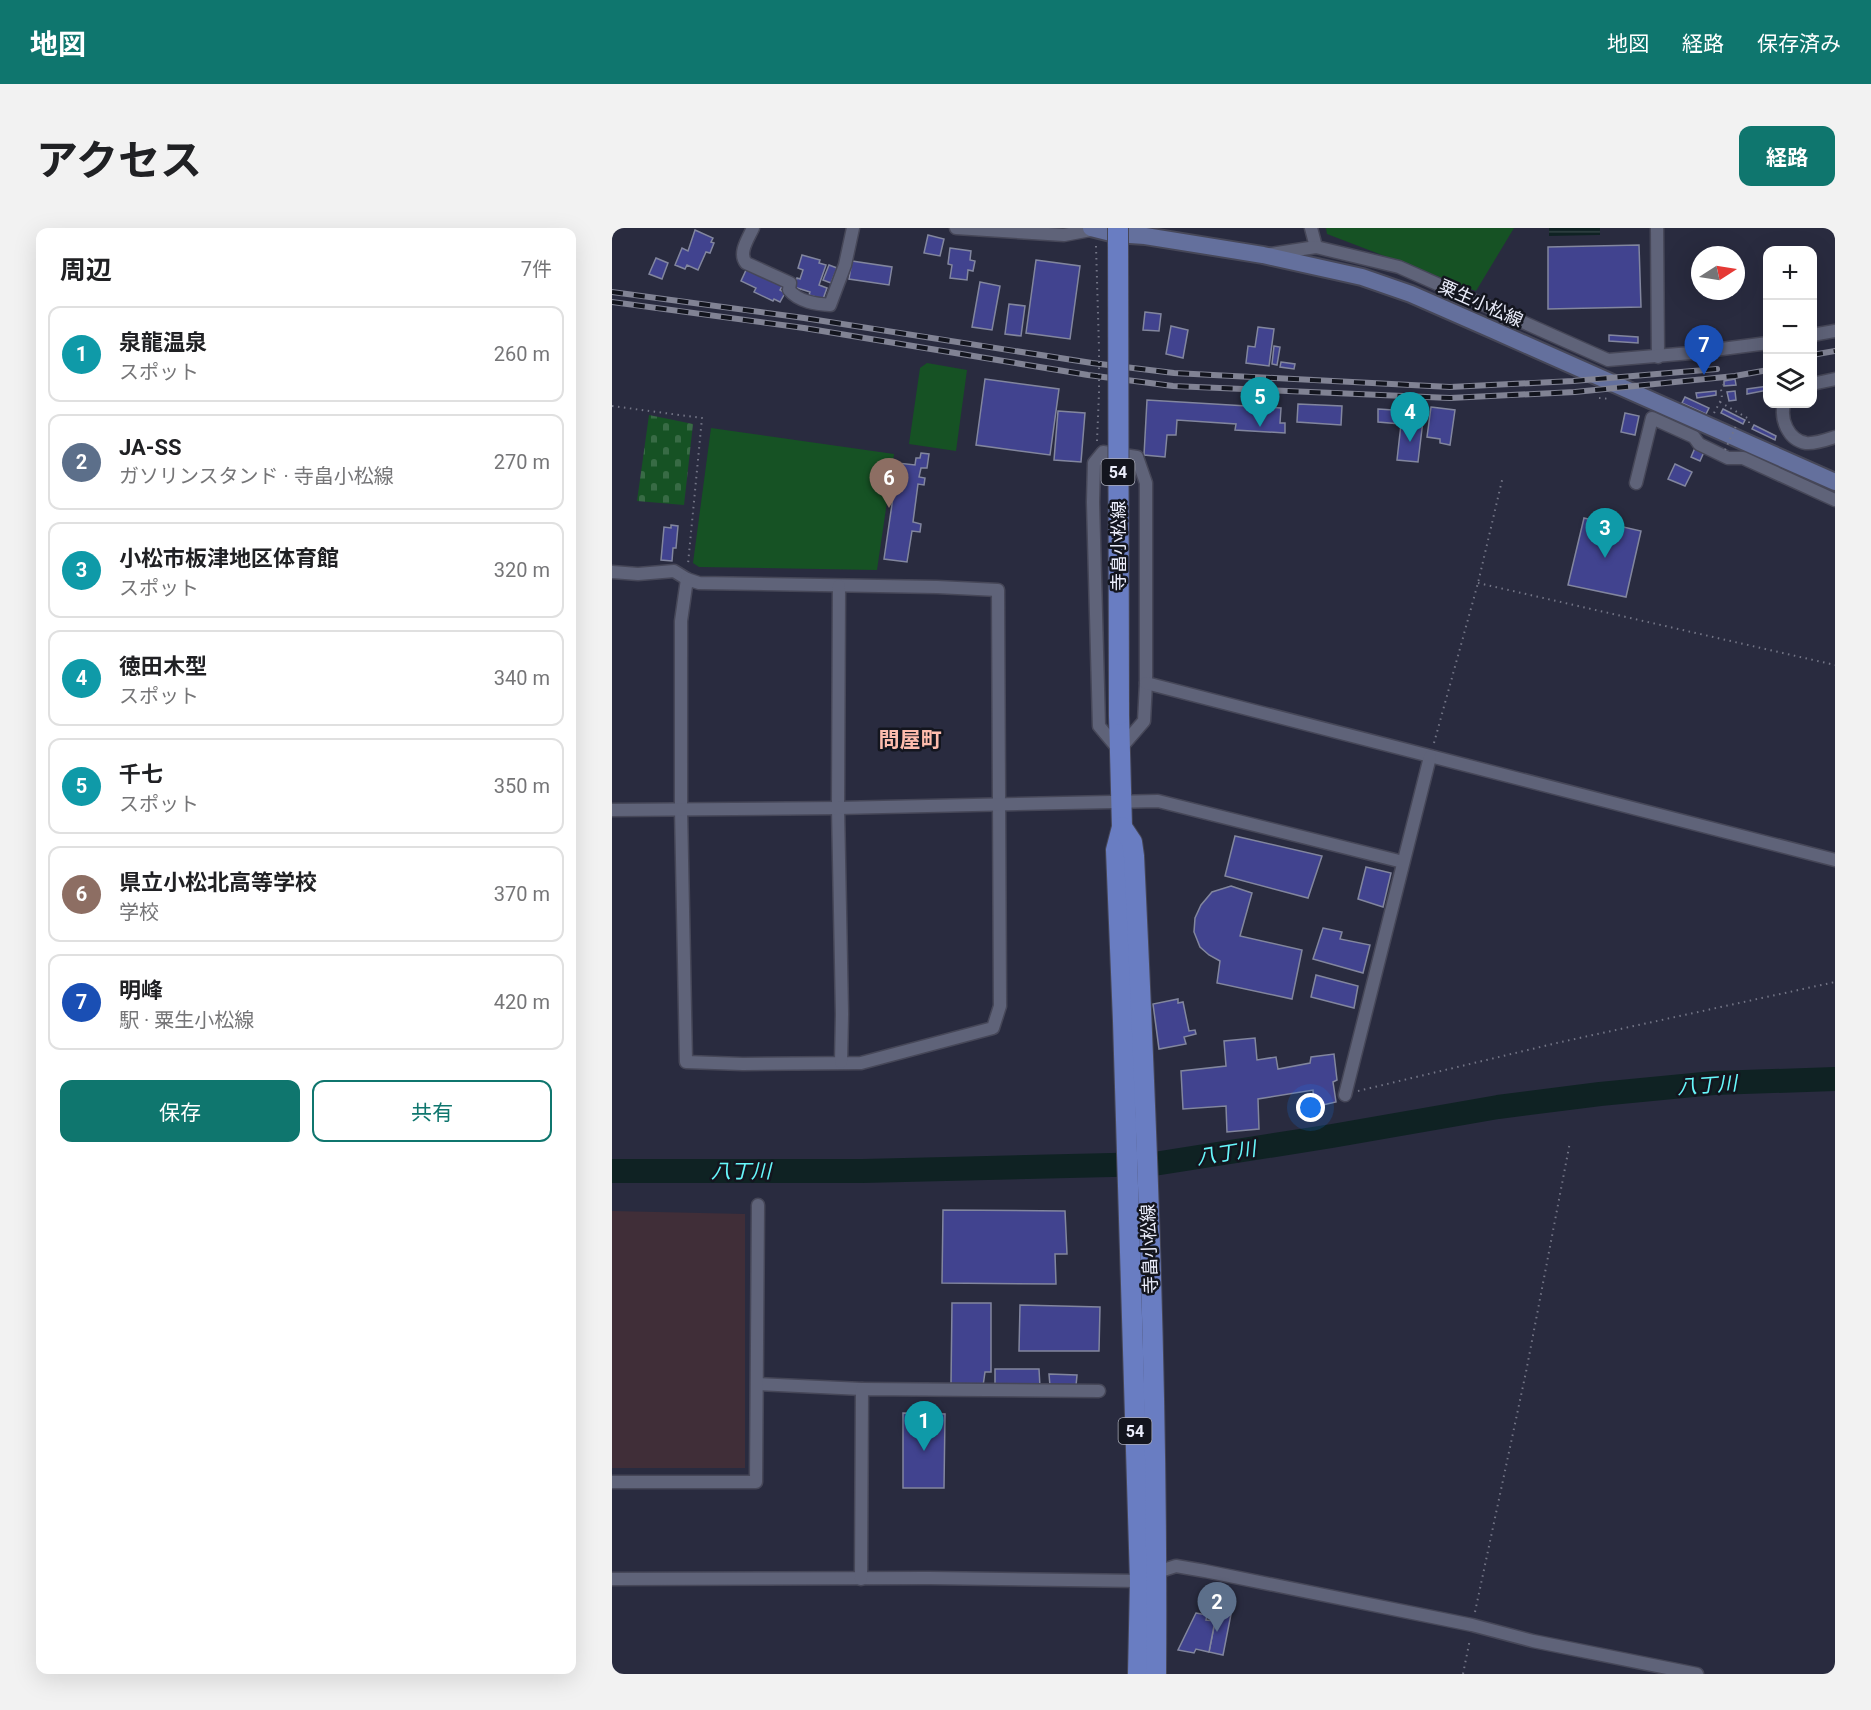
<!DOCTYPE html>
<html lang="ja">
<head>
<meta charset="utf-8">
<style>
	body { margin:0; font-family:Roboto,"Noto Sans JP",sans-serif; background:#f2f2f2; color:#202124 }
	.controls { position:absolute; right:18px; top:18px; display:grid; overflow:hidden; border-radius:12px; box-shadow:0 6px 24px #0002 }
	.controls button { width:54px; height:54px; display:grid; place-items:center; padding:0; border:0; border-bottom:2px solid #e0e0e0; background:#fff; color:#202124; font:30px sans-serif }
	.compass { position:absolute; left:1079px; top:18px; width:54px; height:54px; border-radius:50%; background:#fff; box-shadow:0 6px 24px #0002; rotate:78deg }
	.you { position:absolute; left:699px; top:880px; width:21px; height:21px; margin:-15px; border:4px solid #fff; border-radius:50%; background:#1a73e8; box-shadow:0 0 0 9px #1a73e833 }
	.badge { display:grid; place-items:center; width:39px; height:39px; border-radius:50%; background:#0f766e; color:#fff; font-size:20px; font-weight:700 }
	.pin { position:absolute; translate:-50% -50px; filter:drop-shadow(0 2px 3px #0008) }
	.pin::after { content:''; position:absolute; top:32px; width:21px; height:18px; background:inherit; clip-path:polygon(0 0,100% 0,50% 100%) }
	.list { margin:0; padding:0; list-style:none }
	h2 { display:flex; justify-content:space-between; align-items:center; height:78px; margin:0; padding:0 24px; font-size:26px }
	h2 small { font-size:20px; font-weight:400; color:#757577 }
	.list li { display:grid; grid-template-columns:39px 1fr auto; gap:18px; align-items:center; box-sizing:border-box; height:96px; margin:0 12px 12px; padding:0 12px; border:2px solid #e0e0e0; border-radius:12px }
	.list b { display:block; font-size:22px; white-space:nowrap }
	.list p { margin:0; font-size:20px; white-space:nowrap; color:#757577 }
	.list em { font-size:20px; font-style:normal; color:#757577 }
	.actions { display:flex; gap:12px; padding:18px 24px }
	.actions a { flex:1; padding:14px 0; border:2px solid #0f766e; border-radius:12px; text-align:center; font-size:21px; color:#0f766e }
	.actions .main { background:#0f766e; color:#fff }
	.icon { flex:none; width:33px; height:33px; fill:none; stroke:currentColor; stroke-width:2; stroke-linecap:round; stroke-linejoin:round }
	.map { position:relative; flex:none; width:1223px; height:1446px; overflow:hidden; border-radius:12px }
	header { display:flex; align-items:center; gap:36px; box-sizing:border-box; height:84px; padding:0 30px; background:#0f766e; color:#fff }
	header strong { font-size:28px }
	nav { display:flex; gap:33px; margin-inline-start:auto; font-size:21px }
	.intro { display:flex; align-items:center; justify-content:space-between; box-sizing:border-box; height:144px; padding:0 36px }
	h1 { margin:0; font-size:42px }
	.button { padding:15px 27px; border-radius:12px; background:#0f766e; color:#fff; font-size:21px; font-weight:700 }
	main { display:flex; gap:36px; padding:0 36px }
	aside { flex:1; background:#fff; border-radius:12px; box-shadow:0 6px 24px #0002 }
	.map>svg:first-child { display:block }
	.education { fill:#402e38 }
	.cemetery { fill:url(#cemetery-stones) }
	.pitch { fill:#165224 }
	.water { fill:url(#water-rules) }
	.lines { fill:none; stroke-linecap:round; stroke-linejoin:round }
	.river { stroke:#0f2223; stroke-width:24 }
	.building { fill:#41438f; stroke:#82869e; stroke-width:1.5 }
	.minor-casing { stroke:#464758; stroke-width:15 }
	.secondary-casing { stroke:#464758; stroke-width:20 }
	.primary-casing { stroke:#464758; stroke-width:22 }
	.path { stroke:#737586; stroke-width:2; stroke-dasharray:1.5 4.5; stroke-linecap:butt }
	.minor { stroke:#5f6379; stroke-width:12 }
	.secondary { stroke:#64709d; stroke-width:16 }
	.primary { stroke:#697dc2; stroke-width:20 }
	.rail-casing { stroke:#818394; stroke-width:6 }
	.rail { stroke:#13151e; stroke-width:4; stroke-dasharray:11; stroke-linecap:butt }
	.primary-bridge-casing { stroke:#464758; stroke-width:22; stroke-linecap:butt }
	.path-bridge { stroke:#737586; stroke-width:2; stroke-dasharray:1.5 4.5; stroke-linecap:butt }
	.primary-bridge { stroke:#697dc2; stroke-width:20 }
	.labels { text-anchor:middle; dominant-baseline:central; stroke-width:5; stroke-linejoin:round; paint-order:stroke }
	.shield { fill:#13151e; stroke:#aaacb9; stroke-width:1.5 }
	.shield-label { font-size:16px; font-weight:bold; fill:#ebedfb }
	.street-label { font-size:18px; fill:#ebedfb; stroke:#13151e }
	.water-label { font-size:20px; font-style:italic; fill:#67f8fc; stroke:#13151e }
	.quarter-label { font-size:21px; font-weight:bold; fill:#febcad; stroke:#13151e }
</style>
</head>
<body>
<header>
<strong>地図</strong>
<nav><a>地図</a><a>経路</a><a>保存済み</a></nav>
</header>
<div class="intro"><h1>アクセス</h1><a class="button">経路</a></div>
<main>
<aside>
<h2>周辺<small>7件</small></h2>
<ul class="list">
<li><span class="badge" style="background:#0f9aa8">1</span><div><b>泉龍温泉</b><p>スポット</p></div><em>260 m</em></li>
<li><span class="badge" style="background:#5c6f8a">2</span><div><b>JA-SS</b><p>ガソリンスタンド · 寺畠小松線</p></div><em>270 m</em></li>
<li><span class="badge" style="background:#0f9aa8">3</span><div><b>小松市板津地区体育館</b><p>スポット</p></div><em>320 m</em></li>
<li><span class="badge" style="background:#0f9aa8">4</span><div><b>徳田木型</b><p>スポット</p></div><em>340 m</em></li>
<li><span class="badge" style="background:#0f9aa8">5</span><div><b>千七</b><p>スポット</p></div><em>350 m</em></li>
<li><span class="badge" style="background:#8d6e63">6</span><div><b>県立小松北高等学校</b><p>学校</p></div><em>370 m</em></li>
<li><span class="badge" style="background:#1a4fb4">7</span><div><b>明峰</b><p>駅 · 粟生小松線</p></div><em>420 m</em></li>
</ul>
<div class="actions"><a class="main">保存</a><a>共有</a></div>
</aside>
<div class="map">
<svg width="1223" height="1446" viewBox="0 0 1223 1446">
	<defs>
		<pattern id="cemetery-stones" width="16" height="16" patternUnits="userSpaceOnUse" patternTransform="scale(1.5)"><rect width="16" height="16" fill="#165224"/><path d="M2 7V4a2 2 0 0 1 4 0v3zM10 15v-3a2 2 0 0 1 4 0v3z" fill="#386b45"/></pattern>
		<pattern id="water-rules" width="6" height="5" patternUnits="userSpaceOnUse" patternTransform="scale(1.5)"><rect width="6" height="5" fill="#0f2223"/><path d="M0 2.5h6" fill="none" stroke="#324244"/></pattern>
	</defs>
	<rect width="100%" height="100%" fill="#292b3f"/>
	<polygon class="education" points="0,983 133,986 133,1240 0,1240"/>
	<polygon class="cemetery" points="37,187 81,196 72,277 25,273"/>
	<g class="pitch">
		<polygon points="714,0 902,0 864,63 715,6"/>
		<polygon points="315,135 355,142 344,223 297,216 308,140"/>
		<polygon points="99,200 282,226 265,342 87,339 81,335"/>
	</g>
	<polygon class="water" points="937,0 988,0 988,7 937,8"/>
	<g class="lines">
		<polyline class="river" points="0,943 251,943 542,936 720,908 886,879 988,866 1102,855 1223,851"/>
	</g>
	<g class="building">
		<polygon points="83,2 101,10 99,14 102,15 98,25 94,24 86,42 75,37 73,41 63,37 70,20 76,23"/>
		<polygon points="316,7 332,11 328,28 312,25"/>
		<polygon points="1027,17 1029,79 936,81 936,19"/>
		<polygon points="338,20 359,23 358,32 363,33 361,43 356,42 355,52 338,50 340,37 336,36"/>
		<polygon points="190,27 208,32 207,35 214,37 207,57 215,60 211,71 197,67 198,64 182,59 185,50 188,51 191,42 186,40"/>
		<polygon points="44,30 56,35 50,51 37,46"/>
		<polygon points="424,32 468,38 458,111 414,105"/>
		<polygon points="240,33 280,39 277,57 237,51"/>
		<polygon points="217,37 225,40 219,55 211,52"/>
		<polygon points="135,40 171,57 168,62 173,65 168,74 162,71 161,73 142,64 144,60 129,53"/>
		<polygon points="368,54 388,58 380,102 360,99"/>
		<polygon points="397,76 413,78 409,108 393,106"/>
		<polygon points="533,84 549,86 547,103 531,102"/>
		<polygon points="559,98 576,102 571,130 554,126"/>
		<polygon points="646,99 662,101 657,138 634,135 636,118 643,119"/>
		<polygon points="997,107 1026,109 1026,115 997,113"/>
		<polygon points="662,118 668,119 665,137 660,136"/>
		<polygon points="669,134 683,136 682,141 668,139"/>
		<polygon points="373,151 447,161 438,227 364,217"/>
		<polygon points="1123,151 1124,157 1112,158 1112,153"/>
		<polygon points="1156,158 1156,162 1135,166 1135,161"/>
		<polygon points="1104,163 1104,167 1085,170 1084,165"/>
		<polygon points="1123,163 1124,172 1117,173 1115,164"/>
		<polygon points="1073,169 1097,180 1094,186 1070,175"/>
		<polygon points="535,172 669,180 668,195 673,195 673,205 623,202 624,196 565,192 564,207 555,207 553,229 532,227"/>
		<polygon points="686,176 730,178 729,197 685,194"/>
		<polygon points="819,179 843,182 838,217 828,215 828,211 815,209"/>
		<polygon points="766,181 812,184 806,234 785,232 789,196 766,194"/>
		<polygon points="1111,181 1133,192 1131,196 1109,185"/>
		<polygon points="446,183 473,185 469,234 442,232"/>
		<polygon points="1013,185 1027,188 1023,207 1009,204"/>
		<polygon points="1142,197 1164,208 1163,212 1140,201"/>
		<polygon points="1083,220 1092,224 1088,233 1079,229"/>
		<polygon points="309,225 317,226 315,240 309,240 307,249 313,250 312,257 306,256 301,294 309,296 308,304 300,303 295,334 272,331 286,235 303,237 304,230 308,230"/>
		<polygon points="1063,236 1080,244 1073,258 1056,251"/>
		<polygon points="972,290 1029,303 1014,369 956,357"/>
		<polygon points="59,297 66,298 64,320 61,320 60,333 49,332 52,299 59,300"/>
		<polygon points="623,608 710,628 696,670 613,648"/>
		<polygon points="754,639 779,645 771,679 746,671"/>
		<polygon points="619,658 640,665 628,708 690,722 680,771 605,755 608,733 597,727 588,719 582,704 583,690 589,677 600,664"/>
		<polygon points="711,700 730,704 728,711 758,717 751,745 701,731"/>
		<polygon points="704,747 746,758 742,780 699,769"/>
		<polygon points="566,771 566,775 571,774 577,803 583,802 584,806 572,809 574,816 547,821 541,776"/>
		<polygon points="643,810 645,832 664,829 666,841 698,835 699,829 722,826 725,852 721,854 724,874 702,879 701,862 646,871 647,901 615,904 614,878 571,881 569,843 614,838 612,813"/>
		<polygon points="331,982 453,983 455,1026 443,1026 444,1056 330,1055"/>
		<polygon points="340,1075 379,1075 379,1144 373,1144 371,1158 339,1157"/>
		<polygon points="408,1077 488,1079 487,1123 407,1123"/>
		<polygon points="383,1141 427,1141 428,1159 383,1159"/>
		<polygon points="437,1146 465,1147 464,1158 438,1158"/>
		<polygon points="291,1185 333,1186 332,1260 291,1260"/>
		<polygon points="606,1378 620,1381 611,1427 597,1424"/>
		<polygon points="584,1385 595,1387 594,1392 603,1393 597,1424 584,1421 582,1425 566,1422"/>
	</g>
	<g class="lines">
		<g class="minor-casing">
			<g id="minor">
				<path d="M 141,0 C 136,11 126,25 134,35 L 178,55 L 177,62 C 187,74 204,76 218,77 L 233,37 L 241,0"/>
				<polyline points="344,0 452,7 484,1 484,0"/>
				<polyline points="699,0 704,19"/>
				<polyline points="1045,0 1046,129"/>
				<polyline points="658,26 704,19 787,39 996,132 1079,125 1156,115"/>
				<polyline points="1200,107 1223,103"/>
				<polyline points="1200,156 1223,151"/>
				<path d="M 1172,176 C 1168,191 1176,212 1194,215 C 1203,216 1214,212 1223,209"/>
				<polygon points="491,224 525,229 534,255 534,455 532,493 507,522 487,498 481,274 482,235"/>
				<polyline points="1024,255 1040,190 1082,209 1087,216 1116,230 1131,230 1223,272"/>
				<polyline points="0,344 26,346 62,343 75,351"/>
				<polygon points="75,351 87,355 325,359 386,362 388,778 381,800 249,835 131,836 74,834 69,581 69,393"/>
				<polyline points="227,358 226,580 230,786 229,834"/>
				<polyline points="534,455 1223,632"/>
				<polyline points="0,582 226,580 546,573 791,634"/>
				<polyline points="733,867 818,529"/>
				<polyline points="146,1156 250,1161"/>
				<polyline points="0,1254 144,1254 146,977"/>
				<polyline points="0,1351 317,1350 528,1353 545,1344 564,1338 593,1343 860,1397 921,1413 1085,1446"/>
				<polyline points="249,1351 250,1161 487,1163"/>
			</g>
		</g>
		<g class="secondary-casing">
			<polyline id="secondary" points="479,0 503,6 533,8 651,27 750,49 799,66 881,102 1223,254"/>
		</g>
		<g class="primary-casing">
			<g id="primary">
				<polyline points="507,487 510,599 504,622 511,793 528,1353 526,1446"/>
				<path d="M 510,599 L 520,614 L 522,628 C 535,900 546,1173 544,1446"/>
			</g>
		</g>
		<g class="path">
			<polyline points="484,18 487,120"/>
			<polyline points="987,170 999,171"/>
			<polyline points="1108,174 1137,191 1137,199"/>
			<polyline points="0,178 90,190 76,336"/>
			<polyline points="1102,185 1110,170 1109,161 1112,156"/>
			<polyline points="485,213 487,165"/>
			<polyline points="866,355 1223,437"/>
			<polyline points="822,515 866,355 891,248"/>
			<polyline points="746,863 949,814 1223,754"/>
			<polyline points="863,1384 914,1144 958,914"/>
			<polyline points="851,1446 858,1411"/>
		</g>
		<use href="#minor" class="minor"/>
		<use href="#secondary" class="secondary"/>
		<use href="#primary" class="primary"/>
		<g class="rail-casing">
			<g id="rail">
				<polyline points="0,64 192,90 480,135 562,145 838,159 961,153 1105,141"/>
				<polyline points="0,74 192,100 476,147 561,158 838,170 963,164 1123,148 1156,142"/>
				<polyline points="1200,127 1223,123"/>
			</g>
		</g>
		<use href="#rail" class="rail"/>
		<g class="primary-bridge-casing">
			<polyline id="primary-bridge" points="506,0 507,487"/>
		</g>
		<g class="path-bridge">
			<polyline points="487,165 487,120"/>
			<polyline points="1113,222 1124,198"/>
		</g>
		<use href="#primary-bridge" class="primary-bridge"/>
	</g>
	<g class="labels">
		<g class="shield">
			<rect x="489.5" y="231" width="33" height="26" rx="4.5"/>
			<rect x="506.5" y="1190" width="33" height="26" rx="4.5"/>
		</g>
		<g class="shield-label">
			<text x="506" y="244">54</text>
			<text x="523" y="1203">54</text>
		</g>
		<g class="street-label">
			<text transform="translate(869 75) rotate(24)">粟生小松線</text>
			<text transform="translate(506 318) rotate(-90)">寺畠小松線</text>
			<text transform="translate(537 1021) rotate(-92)">寺畠小松線</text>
		</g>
		<g class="water-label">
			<text transform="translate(1095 857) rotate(-4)">八丁川</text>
			<text transform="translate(614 925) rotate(-9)">八丁川</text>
			<text x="129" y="943">八丁川</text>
		</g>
		<g class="quarter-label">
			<text x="298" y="512">問屋町</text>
		</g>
	</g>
</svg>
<div class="controls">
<button>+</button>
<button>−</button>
<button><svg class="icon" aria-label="layers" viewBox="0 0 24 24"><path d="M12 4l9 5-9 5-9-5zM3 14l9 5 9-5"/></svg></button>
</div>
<svg class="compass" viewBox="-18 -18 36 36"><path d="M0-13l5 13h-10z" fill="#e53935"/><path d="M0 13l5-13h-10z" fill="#757577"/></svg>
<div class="you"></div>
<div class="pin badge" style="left:312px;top:1223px;background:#0f9aa8">1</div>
<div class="pin badge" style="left:605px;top:1404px;background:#5c6f8a">2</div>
<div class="pin badge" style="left:993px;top:330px;background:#0f9aa8">3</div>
<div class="pin badge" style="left:798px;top:214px;background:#0f9aa8">4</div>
<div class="pin badge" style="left:648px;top:199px;background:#0f9aa8">5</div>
<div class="pin badge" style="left:277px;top:280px;background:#8d6e63">6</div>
<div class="pin badge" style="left:1092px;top:147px;background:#1a4fb4">7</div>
</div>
</main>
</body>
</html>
